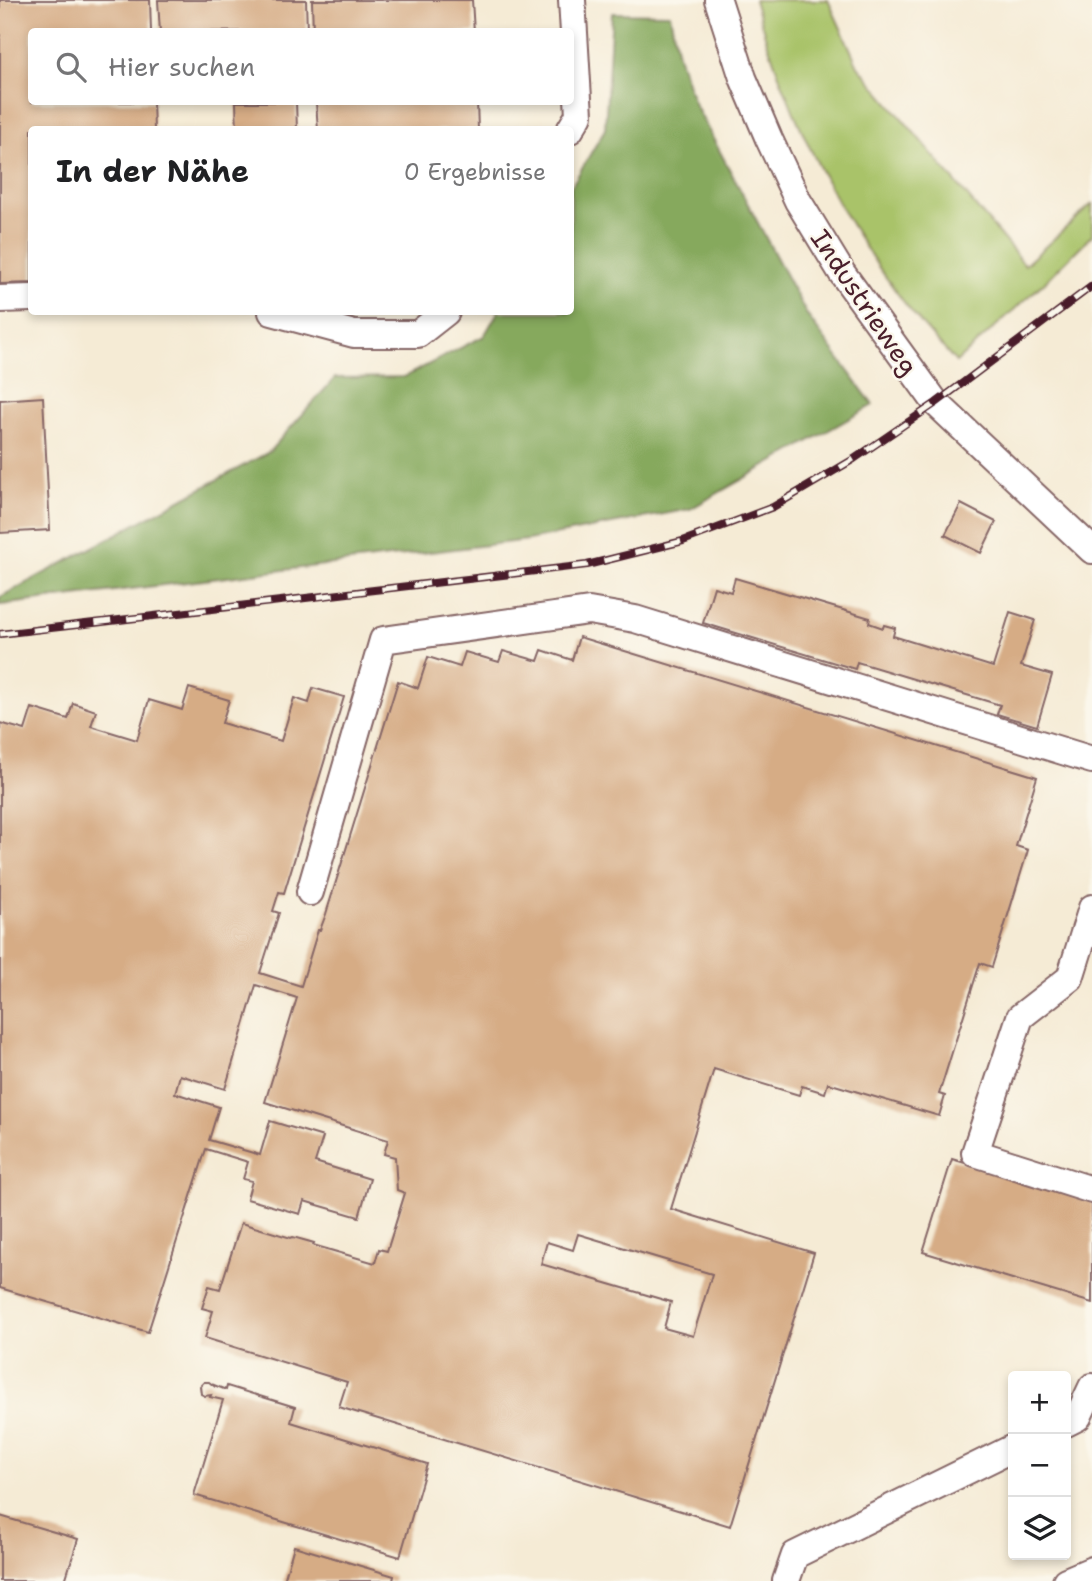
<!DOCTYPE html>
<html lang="de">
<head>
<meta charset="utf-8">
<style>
	body { margin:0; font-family:"Shantell Sans",sans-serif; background:#f6f6f6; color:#202124 }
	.controls { position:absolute; right:21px; bottom:21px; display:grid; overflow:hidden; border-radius:7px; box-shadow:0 4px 10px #0003 }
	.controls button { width:63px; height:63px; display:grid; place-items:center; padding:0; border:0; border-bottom:2px solid #e0e0e0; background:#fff; color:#202124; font:35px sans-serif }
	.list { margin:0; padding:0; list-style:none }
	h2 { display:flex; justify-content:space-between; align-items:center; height:91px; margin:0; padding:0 28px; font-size:30px }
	h2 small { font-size:23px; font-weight:400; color:#757577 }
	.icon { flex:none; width:38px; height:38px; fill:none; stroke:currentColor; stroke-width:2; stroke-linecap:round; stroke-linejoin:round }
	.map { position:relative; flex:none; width:1092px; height:1581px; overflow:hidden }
	.search { position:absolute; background:#fff; box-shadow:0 4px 10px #0003; left:28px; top:28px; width:546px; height:77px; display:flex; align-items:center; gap:18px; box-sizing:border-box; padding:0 24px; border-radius:7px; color:#757577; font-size:26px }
	.panel { position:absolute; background:#fff; box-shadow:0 4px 10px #0003; left:28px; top:126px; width:546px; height:189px; border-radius:7px }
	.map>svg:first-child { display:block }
	.green { fill:#a9c369; stroke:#7a714a; stroke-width:2 }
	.forest { fill:#86a95d; stroke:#686444; stroke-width:2 }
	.building { fill:#d6ac85; fill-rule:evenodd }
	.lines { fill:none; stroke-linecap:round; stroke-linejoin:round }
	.minor-casing { stroke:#866666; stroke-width:30 }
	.minor { stroke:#fff; stroke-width:26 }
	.rail-casing { stroke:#4a1f2b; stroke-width:8 }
	.rail { stroke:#fbf7ec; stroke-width:5; stroke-dasharray:16; stroke-linecap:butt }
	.labels { text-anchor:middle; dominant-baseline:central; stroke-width:5; stroke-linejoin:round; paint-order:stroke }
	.street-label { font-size:26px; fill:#4a1f2b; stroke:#fbf7ec }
</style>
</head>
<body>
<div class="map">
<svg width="1092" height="1581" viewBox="0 0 1092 1581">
	<rect width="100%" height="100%" fill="#fbf7ec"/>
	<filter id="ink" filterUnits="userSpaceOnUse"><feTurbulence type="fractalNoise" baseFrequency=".0143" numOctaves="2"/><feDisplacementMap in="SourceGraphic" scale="14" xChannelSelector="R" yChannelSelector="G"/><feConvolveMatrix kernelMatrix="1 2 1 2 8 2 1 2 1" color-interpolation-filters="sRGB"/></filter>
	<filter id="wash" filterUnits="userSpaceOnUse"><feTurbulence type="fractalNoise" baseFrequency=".00686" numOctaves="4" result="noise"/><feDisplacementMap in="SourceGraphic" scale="28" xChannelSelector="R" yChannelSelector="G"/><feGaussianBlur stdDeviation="1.57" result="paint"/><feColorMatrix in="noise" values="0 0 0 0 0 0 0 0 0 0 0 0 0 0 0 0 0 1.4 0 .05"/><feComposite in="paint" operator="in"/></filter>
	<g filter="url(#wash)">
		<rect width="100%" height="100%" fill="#f5ebd5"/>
		<path class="green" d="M 754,0 L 828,0 L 858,66 L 1025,265 L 1092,204 L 1092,235 L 1047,280 L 956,362 C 937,341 917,320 900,297 C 833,208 785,107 754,0 Z"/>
		<polygon class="forest" points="612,13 670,14 678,55 694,103 807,315 873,405 690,509 528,540 0,605 0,597 269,452 335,378 404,377 484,336 498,312 570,312 571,187 605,129"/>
		<g id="blocks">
			<g class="building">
				<polygon points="0,0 150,0 151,32 32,32 32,102 153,102 154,130 32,130 32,283 0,284"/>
				<polygon points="158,0 306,0 307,31 160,32"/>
				<polygon points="312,0 472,0 474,32 313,32"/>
				<polygon points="236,102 296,102 297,130 237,130"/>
				<polygon points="316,102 477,102 478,130 318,130"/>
				<polygon points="43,397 50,530 0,533 0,400"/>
				<polygon points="961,504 996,522 981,553 945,535"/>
				<polygon points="735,578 870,618 869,623 883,628 884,625 895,628 893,636 993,667 1010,612 1035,620 1021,666 1052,675 1037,726 997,714 1000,705 857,662 855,669 703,623 714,587 731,592"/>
				<path d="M 579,637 L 1037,777 L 1016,846 L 1028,850 L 992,967 L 980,963 L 939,1094 L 945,1096 L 939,1116 L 828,1083 L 825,1093 L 802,1086 L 799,1095 L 714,1069 L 671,1209 L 814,1253 L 730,1526 L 339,1407 L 347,1382 L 205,1338 L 213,1311 L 202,1308 L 209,1286 L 220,1289 L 241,1223 L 291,1238 L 293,1237 L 314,1243 L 313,1245 L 375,1263 L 379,1249 L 387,1251 L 405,1193 L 397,1190 L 395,1157 L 384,1154 L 388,1140 L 265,1102 L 297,998 L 256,985 L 225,1089 L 180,1075 L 175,1093 L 219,1107 L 209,1140 L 260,1155 L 270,1121 L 323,1137 L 315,1162 L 370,1179 L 359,1217 L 304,1201 L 300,1214 L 247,1199 L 252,1181 L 243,1179 L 248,1162 L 206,1149 L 148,1332 L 0,1288 L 0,723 L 25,730 L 32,708 L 68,719 L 73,703 L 96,711 L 91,726 L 137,740 L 149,700 L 182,710 L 189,688 L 229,700 L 222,723 L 281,741 L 294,698 L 309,703 L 313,688 L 344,697 L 284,893 L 279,892 L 273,911 L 279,913 L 260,973 L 301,986 L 318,930 L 320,930 L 326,914 L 398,681 L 418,688 L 428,657 L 460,667 L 465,652 L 499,662 L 503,651 L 538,661 L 542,650 L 572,660 ZM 578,1234 L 712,1274 L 693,1336 L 664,1328 L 671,1302 L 541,1264 L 547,1242 L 573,1250 Z"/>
				<polygon points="952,1159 1092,1202 1092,1303 923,1252"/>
				<polygon points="209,1382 214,1386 214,1385 226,1390 227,1386 295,1407 291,1422 427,1464 400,1557 194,1495 223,1400 210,1397 211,1395 205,1396 201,1394 200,1386 204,1382"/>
				<polygon points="0,1516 78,1539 65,1581 0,1581"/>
				<polygon points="294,1546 394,1576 393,1581 284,1581"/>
			</g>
		</g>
	</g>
	<g filter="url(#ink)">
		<use href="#blocks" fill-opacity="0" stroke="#866666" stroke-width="2"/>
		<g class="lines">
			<g class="minor-casing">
				<g id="minor">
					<polyline points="718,0 743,78 769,139 798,201 842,273 936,403 1092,550"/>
					<polyline points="570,130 579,115 572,0"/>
					<polyline points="0,299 32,298"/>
					<polyline points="272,312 354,334 418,334 446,312"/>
					<polyline points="310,892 383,640 589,611 635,619 1092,760"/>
					<polyline points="1092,908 1070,978 1020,1017 975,1153 1092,1190"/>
					<polyline points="1066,1423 1078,1417 1092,1387"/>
					<polyline points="786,1581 795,1555 1013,1448"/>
					<polyline points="1066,1581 1092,1570"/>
				</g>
			</g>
			<use href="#minor" class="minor"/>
			<g class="rail-casing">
				<polyline id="rail" points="0,634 587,565 683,541 773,507 854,459 936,403 1092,286"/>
			</g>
			<use href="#rail" class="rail"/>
		</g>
	</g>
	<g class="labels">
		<g class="street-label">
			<text transform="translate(865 302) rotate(56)">Industrieweg</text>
		</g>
	</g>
</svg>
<div class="controls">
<button>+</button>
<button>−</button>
<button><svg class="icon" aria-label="layers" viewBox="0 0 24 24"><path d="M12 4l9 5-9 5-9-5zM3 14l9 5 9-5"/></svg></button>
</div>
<div class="search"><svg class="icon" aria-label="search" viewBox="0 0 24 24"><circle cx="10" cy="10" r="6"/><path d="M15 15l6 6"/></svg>Hier suchen</div>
<section class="panel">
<h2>In der Nähe<small>0 Ergebnisse</small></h2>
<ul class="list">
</ul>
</section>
</div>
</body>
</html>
